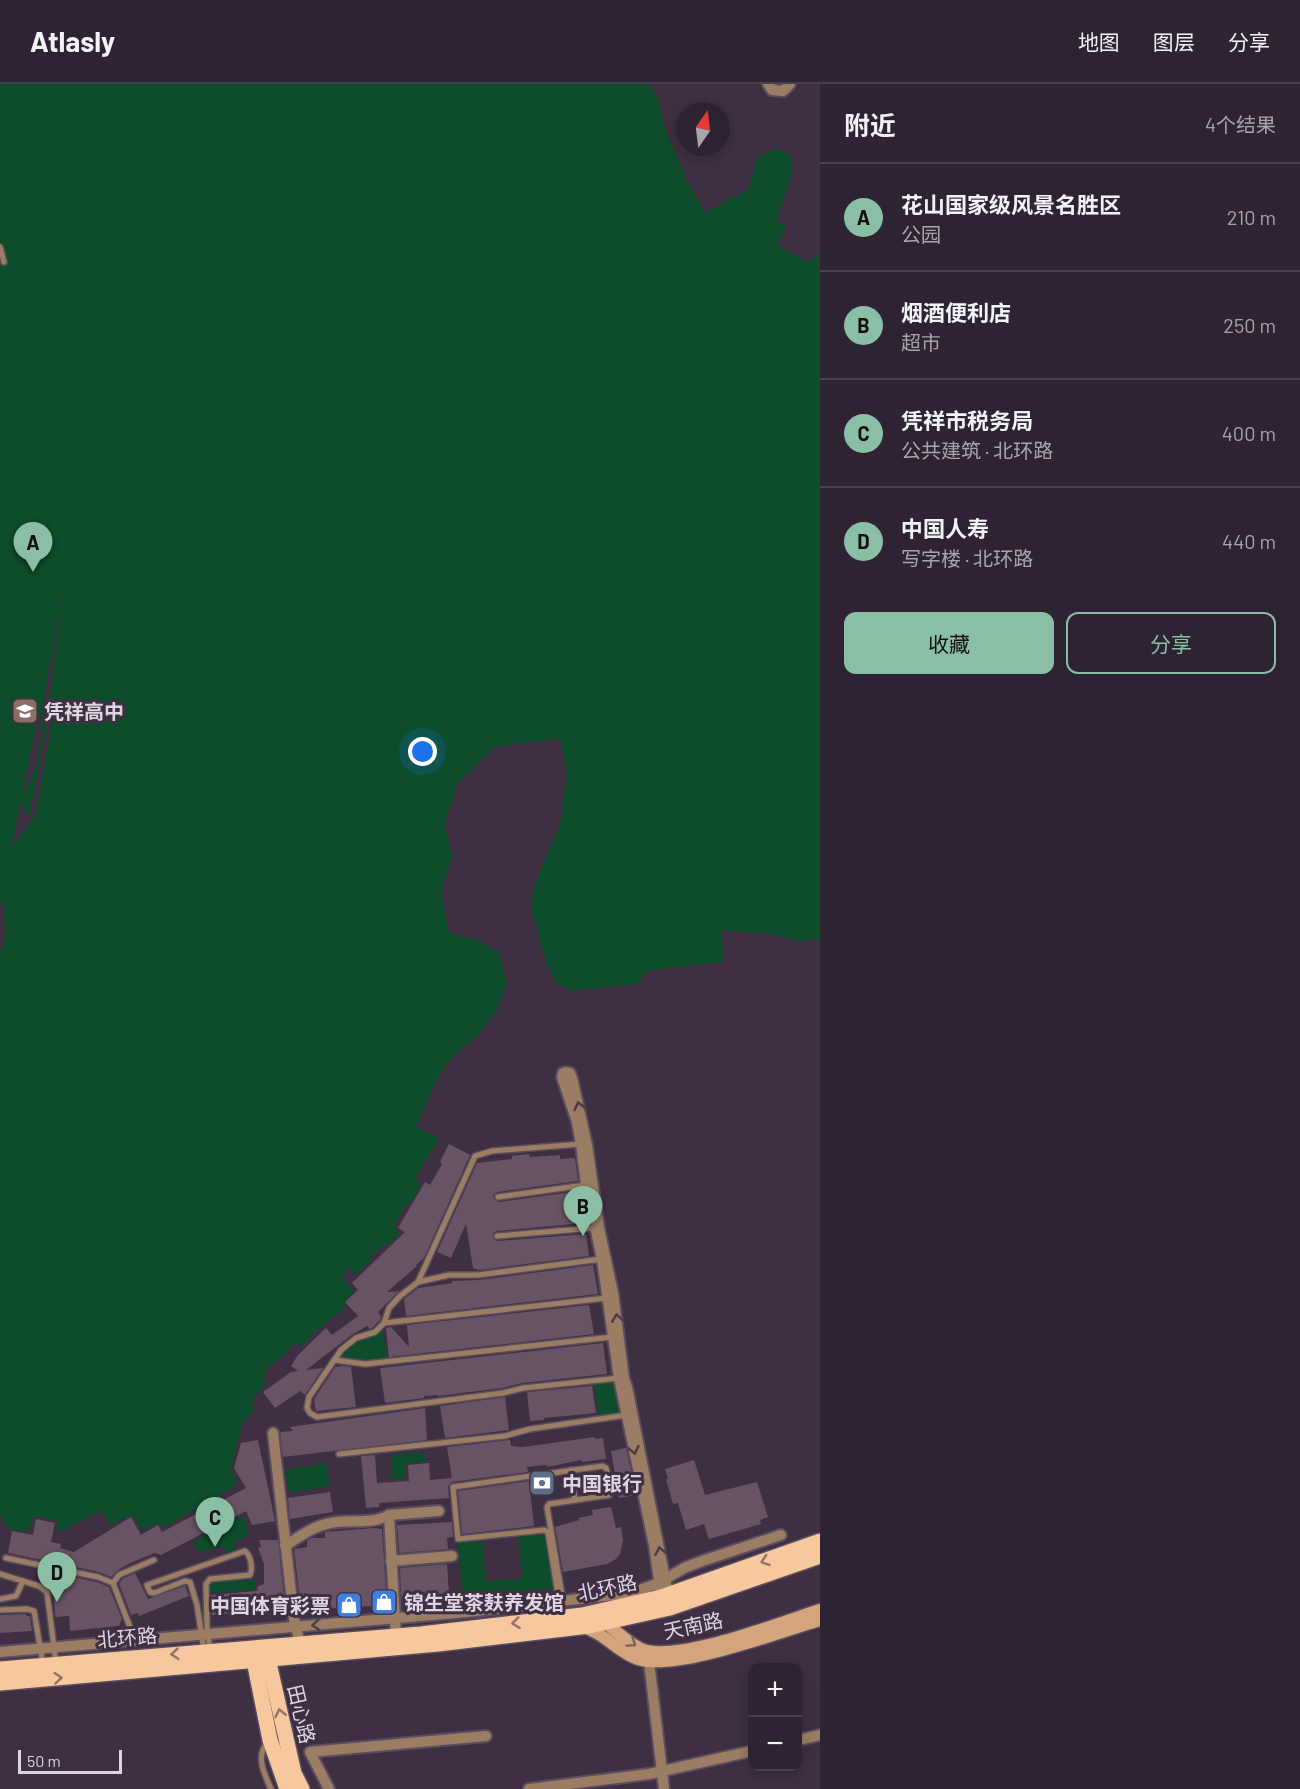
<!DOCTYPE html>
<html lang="zh">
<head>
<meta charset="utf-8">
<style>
	body { margin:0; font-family:Barlow,"Noto Sans SC",sans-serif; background:#3a2f3e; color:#f1f3f6 }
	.controls { position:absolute; right:18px; bottom:18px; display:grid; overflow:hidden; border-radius:12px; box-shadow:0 3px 15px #0003 }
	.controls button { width:54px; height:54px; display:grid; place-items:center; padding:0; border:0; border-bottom:2px solid #49404d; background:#2e2332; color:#f1f3f6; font:30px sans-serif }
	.compass { position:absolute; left:676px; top:18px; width:54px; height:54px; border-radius:50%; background:#2e2332; box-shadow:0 3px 15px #0003; rotate:14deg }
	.scale { position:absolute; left:18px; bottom:15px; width:104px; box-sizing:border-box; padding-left:6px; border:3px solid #ded5e1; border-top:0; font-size:16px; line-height:21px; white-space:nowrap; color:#ded5e1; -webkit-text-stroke:4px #3e2f42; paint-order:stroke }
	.you { position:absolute; left:423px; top:668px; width:21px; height:21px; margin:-15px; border:4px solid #fff; border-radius:50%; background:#1a73e8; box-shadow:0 0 0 9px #1a73e833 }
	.badge { display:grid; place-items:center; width:39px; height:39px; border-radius:50%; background:#8abfa5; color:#111; font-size:20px; font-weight:700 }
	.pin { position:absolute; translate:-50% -50px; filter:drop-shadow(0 2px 3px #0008) }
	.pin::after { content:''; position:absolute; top:32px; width:21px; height:18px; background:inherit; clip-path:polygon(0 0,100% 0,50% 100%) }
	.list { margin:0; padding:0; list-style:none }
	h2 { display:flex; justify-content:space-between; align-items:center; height:78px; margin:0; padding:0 24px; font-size:26px }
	h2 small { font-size:20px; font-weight:400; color:#a7a4ac }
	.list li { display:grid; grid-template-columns:39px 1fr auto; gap:18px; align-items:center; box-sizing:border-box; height:108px; padding:0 24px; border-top:2px solid #49404d }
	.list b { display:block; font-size:22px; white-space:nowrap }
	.list p { margin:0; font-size:20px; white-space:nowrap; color:#a7a4ac }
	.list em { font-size:20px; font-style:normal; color:#a7a4ac }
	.actions { display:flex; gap:12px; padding:18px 24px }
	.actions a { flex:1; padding:14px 0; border:2px solid #8abfa5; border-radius:12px; text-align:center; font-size:21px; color:#8abfa5 }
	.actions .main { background:#8abfa5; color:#111 }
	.map { position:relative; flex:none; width:820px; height:1705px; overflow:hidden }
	header { display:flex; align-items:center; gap:36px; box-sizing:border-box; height:84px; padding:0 30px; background:#2e2332; border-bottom:2px solid #49404d }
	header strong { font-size:28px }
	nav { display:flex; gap:33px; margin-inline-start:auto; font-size:21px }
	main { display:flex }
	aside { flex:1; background:#2e2332 }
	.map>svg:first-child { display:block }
	.green { fill:#0d4d2b; fill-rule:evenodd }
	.building { fill:#685365 }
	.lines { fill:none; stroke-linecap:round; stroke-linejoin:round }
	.lane-casing { stroke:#5b4d5f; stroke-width:8 }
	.street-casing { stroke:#5b4d5f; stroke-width:14 }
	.secondary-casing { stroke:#5b4d5f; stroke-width:15 }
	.primary-casing { stroke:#5b4d5f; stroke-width:18 }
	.lane { stroke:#9b7d64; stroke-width:5 }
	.street { stroke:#9b7d64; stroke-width:10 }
	.secondary { stroke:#d4a57c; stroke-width:12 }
	.primary { stroke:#f7c79d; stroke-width:15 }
	.oneway { stroke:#4c3b47 }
	.oneway2 { stroke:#91736b }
	.oneway3 { stroke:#7a5e59 }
	.labels { text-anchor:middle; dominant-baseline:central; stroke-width:6; stroke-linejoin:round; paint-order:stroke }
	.poi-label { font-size:20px; font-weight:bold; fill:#ded5e1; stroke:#3e2f42; text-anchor:start }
	.street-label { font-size:20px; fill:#ded5e1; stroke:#3e2f42 }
</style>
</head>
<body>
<header>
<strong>Atlasly</strong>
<nav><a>地图</a><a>图层</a><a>分享</a></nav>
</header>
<main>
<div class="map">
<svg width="820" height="1705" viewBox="0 0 820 1705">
	<rect width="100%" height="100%" fill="#3e2f42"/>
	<g class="green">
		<path d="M 0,0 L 650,0 L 659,18 L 664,43 L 688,98 L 705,129 L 749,104 L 757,74 L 776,64 L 790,71 L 793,86 L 776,138 L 787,143 L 777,161 L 808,178 L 820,169 L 820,855 L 799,857 L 765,850 L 722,846 L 723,878 L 646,887 L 639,900 L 571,907 L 555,898 L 546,877 L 531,825 L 534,802 L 560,740 L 567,690 L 560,655 L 494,663 L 457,700 L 445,740 L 452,773 L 441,808 L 449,849 L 477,856 L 498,867 L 507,899 L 496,927 L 477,952 L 451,974 L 437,995 L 416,1043 L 439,1054 L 415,1095 L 421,1101 L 410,1120 L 406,1120 L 394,1144 L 400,1149 L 386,1162 L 382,1162 L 370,1172 L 372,1175 L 356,1191 L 349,1184 L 342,1193 L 354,1208 L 344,1218 L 346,1222 L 315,1248 L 302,1262 L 294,1259 C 291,1262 288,1268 285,1271 C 268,1284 265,1278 264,1303 C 255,1311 251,1314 253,1328 L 243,1338 L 231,1384 L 237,1397 L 233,1404 L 163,1444 L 159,1439 L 143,1446 L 131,1431 L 111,1441 L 100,1427 L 62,1447 L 56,1445 L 57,1437 L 35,1432 L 27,1448 L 9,1445 L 0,1432 L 0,868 L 6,855 L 2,815 L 0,821 ZM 62,512 L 49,618 L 52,637 L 36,729 L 12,764 L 21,717 L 26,731 L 29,732 L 30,730 L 47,642 L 44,616 ZM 39,627 C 46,655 37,687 22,711 Z"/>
		<path d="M 383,1245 L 387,1273 L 360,1277 L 343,1274 L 344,1264 C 357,1256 371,1252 383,1245 Z"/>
		<polygon points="609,1297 616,1299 622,1328 599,1332 593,1298"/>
		<polygon points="424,1368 425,1377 405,1380 406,1395 392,1396 391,1371"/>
		<polygon points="326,1379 330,1402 289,1409 285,1386"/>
		<polygon points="243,1432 249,1449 245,1453 233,1457 236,1465 226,1469 222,1462 199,1469 193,1458"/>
		<polygon points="547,1449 555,1504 463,1514 457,1459 482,1456 486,1497 522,1495 518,1453"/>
		<polygon points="256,1496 256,1503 254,1506 211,1509 210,1501 213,1498"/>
	</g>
	<g class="building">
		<polygon points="449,1060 470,1071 424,1174 416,1181 417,1182 387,1208 399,1207 378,1228 381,1232 380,1236 372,1244 370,1245 367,1242 353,1250 306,1286 323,1284 305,1311 300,1307 275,1324 263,1308 291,1288 298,1287 291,1282 298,1271 326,1244 332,1251 358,1232 345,1218 358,1206 352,1199 405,1148 398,1144 425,1098 430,1101 442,1080 440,1078"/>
		<polygon points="529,1070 530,1073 560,1071 560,1075 575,1074 578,1097 497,1108 493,1112 495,1116 499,1118 580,1107 585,1139 497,1147 493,1149 493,1154 497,1157 586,1150 589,1172 479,1186 473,1184 466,1140 451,1174 437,1168 477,1079 512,1075 512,1072"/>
		<polygon points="593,1181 598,1210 406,1232 404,1215 418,1204 452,1199 452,1197 479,1196"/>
		<polygon points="589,1221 594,1250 389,1273 386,1244 391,1243 409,1263 407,1241"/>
		<polygon points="603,1259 607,1290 522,1299 502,1304 438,1312 438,1311 424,1312 424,1314 385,1319 380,1284"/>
		<polygon points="343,1282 351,1283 356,1323 316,1327 314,1315 335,1283"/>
		<polygon points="592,1302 596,1329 544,1334 544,1336 530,1337 527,1308"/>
		<polygon points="505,1313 509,1346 445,1354 440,1322"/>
		<polygon points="425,1324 427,1356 283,1373 280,1348 293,1347 290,1343"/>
		<polygon points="595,1353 595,1355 603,1354 606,1375 582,1378 581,1376 547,1383 546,1381 527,1383 528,1388 452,1398 448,1402 449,1414 379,1419 379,1423 366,1424 361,1372 375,1371 377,1399 409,1397 408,1381 429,1379 430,1396 452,1394 447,1363 510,1356 511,1362 523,1363"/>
		<polygon points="258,1356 275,1437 252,1441 246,1427 161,1471 155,1469 130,1479 117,1487 111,1493 99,1488 8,1469 12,1447 33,1451 36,1435 55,1439 51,1458 61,1460 60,1464 74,1468 131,1433 141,1451 158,1441 162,1448 246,1404 234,1384 241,1359"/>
		<polygon points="626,1364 636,1411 619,1414 611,1367"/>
		<polygon points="694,1376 705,1411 757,1398 768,1433 760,1436 761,1440 709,1455 704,1440 686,1446 678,1419 673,1420 666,1395 668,1395 665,1385"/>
		<polygon points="529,1397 534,1442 462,1450 458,1407"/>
		<polygon points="330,1408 333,1428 290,1435 288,1414"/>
		<polygon points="611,1423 616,1444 621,1443 623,1456 620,1470 616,1475 607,1480 563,1488 555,1443 579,1436 578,1434 593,1431 592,1426"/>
		<polygon points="452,1438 453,1453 447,1454 448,1465 399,1469 397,1441"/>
		<polygon points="374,1444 382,1445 387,1521 301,1526 294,1465 307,1463 307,1457 311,1454 325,1454 325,1448"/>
		<polygon points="259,1456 278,1456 285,1524 212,1531 211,1511 257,1507 258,1502 264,1500 264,1480 258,1464 261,1463"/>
		<polygon points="447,1480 449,1510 401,1515 400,1484"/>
		<polygon points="135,1489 148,1515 185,1502 189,1512 139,1532 138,1529 131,1531 119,1500 122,1495"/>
		<polygon points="64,1491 97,1498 109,1503 122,1535 119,1542 70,1547 69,1532 55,1533 55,1529 53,1503 65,1503"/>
		<polygon points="26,1530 27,1532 30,1532 32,1547 0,1549 0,1531"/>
	</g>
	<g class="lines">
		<g class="lane-casing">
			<g id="lane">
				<polyline points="0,163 4,178"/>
				<polyline points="581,1060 492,1067 475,1072 418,1198 400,1212 389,1224 384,1239 375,1248 356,1254 341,1266 309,1313 307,1324 310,1329 317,1333 503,1309 523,1304 619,1294"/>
				<polyline points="498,1113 585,1101"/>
				<polyline points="497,1152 594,1144"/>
				<polyline points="418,1198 449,1191 478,1191 602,1175"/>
				<polyline points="384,1239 607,1214"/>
				<polyline points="334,1276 365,1280 612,1253"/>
				<polyline points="339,1370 505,1352 530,1345 627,1331"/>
				<polyline points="571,1386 575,1416"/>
				<polyline points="6,1474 98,1493 113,1499"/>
				<polyline points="0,1490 39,1502 47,1508 56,1579"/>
				<polyline points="0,1515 16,1512 23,1497"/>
				<polyline points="559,1517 548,1448 544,1446 458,1455 453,1403 603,1382 606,1384 612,1407 609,1411 549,1420 547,1423 563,1517"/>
				<polyline points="0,1526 27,1525 34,1527 43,1580"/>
				<polyline points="135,1556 113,1499 119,1491 154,1476"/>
				<path d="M 204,1567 L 197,1521 L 190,1498 L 185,1497 L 154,1509 L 150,1508 L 147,1501 L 245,1467 C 251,1472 253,1484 250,1491 L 210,1495 L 206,1500 L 207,1543 L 210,1566"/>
				<path d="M 268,1658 C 255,1672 264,1689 271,1705"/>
			</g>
		</g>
		<g class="street-casing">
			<g id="street">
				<polyline points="768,0 772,6 783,7 790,0"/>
				<polyline points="273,1349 294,1535 300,1560"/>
				<path d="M 285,1462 C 302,1451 316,1440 337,1438 C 353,1436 374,1440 389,1431"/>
				<polyline points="391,1477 452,1472"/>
				<polyline points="662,1517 654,1461 619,1294 602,1175 586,1101 581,1060 577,1038 562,993 563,989 566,988 570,989 572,994 587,1061 599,1144 613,1209 624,1295 627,1303 669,1515"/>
				<polyline points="396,1552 389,1431 439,1427"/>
				<polyline points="0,1568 467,1528 613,1511 637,1507 659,1499 684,1484 702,1477 781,1451"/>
				<polyline points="649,1577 664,1705"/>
				<polyline points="798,1656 820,1651"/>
				<polyline points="329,1705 310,1668 486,1652"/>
				<polyline points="529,1705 649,1690 752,1667"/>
			</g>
		</g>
		<g class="secondary-casing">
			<g id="secondary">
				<path d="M 600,1535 C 614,1544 626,1558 641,1565 C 676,1580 782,1538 820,1526"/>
				<path d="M 583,1543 C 605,1549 617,1568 638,1575 C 676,1587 779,1548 820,1536"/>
			</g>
		</g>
		<g class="primary-casing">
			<g id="primary">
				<polyline points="266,1566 294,1689 302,1705"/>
				<polyline points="252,1567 270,1656 287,1705"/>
				<polyline points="0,1585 421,1550 582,1531 661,1513 820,1457"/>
				<polyline points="0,1599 438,1560 589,1542 670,1524 820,1472"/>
			</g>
		</g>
		<use href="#lane" class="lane"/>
		<use href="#street" class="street"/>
		<use href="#secondary" class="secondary"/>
		<use href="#primary" class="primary"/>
	</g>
	<defs><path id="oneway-chevron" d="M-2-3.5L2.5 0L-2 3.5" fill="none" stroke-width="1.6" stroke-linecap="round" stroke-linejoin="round" transform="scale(1.5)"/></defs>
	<g class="oneway">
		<use href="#oneway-chevron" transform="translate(579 1022) rotate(-103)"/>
		<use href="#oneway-chevron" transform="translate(617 1234) rotate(-98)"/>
		<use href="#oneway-chevron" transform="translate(634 1366) rotate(78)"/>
		<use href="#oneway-chevron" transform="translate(660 1467) rotate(-101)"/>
		<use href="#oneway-chevron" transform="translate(316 1541) rotate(175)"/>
	</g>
	<g class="oneway2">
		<use href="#oneway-chevron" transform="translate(765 1477) rotate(161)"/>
		<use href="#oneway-chevron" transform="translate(516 1539) rotate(173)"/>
		<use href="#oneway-chevron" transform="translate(175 1570) rotate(175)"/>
		<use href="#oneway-chevron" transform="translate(58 1594) rotate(-5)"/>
		<use href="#oneway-chevron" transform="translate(280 1629) rotate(-103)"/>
	</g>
	<use class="oneway3" href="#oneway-chevron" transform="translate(632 1559) rotate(34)"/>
	<defs>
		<g id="school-square" transform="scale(1.35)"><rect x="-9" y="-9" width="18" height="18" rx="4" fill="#8d6e63" stroke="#3e2f42"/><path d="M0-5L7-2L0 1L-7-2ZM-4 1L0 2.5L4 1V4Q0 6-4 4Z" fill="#fff"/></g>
		<g id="bank-square" transform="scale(1.35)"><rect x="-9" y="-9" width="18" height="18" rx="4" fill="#5c6f8a" stroke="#3e2f42"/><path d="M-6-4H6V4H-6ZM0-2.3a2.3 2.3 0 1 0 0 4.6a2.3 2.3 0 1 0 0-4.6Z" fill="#fff"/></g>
		<g id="shop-square" transform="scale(1.35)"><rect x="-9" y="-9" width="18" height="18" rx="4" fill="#3f7fe0" stroke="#3e2f42"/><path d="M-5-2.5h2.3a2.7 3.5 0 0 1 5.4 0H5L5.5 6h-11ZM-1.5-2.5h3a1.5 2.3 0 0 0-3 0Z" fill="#fff"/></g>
	</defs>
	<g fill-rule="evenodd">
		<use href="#school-square" x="25" y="627"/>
		<use href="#bank-square" x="542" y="1399"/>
		<use href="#shop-square" x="384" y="1518"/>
		<use href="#shop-square" x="349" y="1521"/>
	</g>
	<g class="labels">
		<g class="poi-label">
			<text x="44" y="627">凭祥高中</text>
			<text x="562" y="1399">中国银行</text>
			<text x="404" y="1518">锦生堂茶麸养发馆</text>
			<text x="330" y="1521" text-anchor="end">中国体育彩票</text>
		</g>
		<g class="street-label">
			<text transform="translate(607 1503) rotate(-12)">北环路</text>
			<text transform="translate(693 1541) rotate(-12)">天南路</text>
			<text transform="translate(127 1553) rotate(-5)">北环路</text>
			<text transform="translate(302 1630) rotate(77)">田心路</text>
		</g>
	</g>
</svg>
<div class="controls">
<button>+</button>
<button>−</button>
</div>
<svg class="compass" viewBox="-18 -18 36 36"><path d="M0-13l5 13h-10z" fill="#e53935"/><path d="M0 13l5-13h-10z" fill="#a7a4ac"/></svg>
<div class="scale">50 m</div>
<div class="you"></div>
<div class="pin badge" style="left:33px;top:488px">A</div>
<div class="pin badge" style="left:583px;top:1152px">B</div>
<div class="pin badge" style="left:215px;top:1463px">C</div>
<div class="pin badge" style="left:57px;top:1518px">D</div>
</div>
<aside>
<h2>附近<small>4个结果</small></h2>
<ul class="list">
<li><span class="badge">A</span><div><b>花山国家级风景名胜区</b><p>公园</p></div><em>210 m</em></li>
<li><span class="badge">B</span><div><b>烟酒便利店</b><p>超市</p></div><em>250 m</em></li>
<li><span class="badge">C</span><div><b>凭祥市税务局</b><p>公共建筑 · 北环路</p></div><em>400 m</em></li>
<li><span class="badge">D</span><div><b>中国人寿</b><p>写字楼 · 北环路</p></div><em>440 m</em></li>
</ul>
<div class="actions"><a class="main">收藏</a><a>分享</a></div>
</aside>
</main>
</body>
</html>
